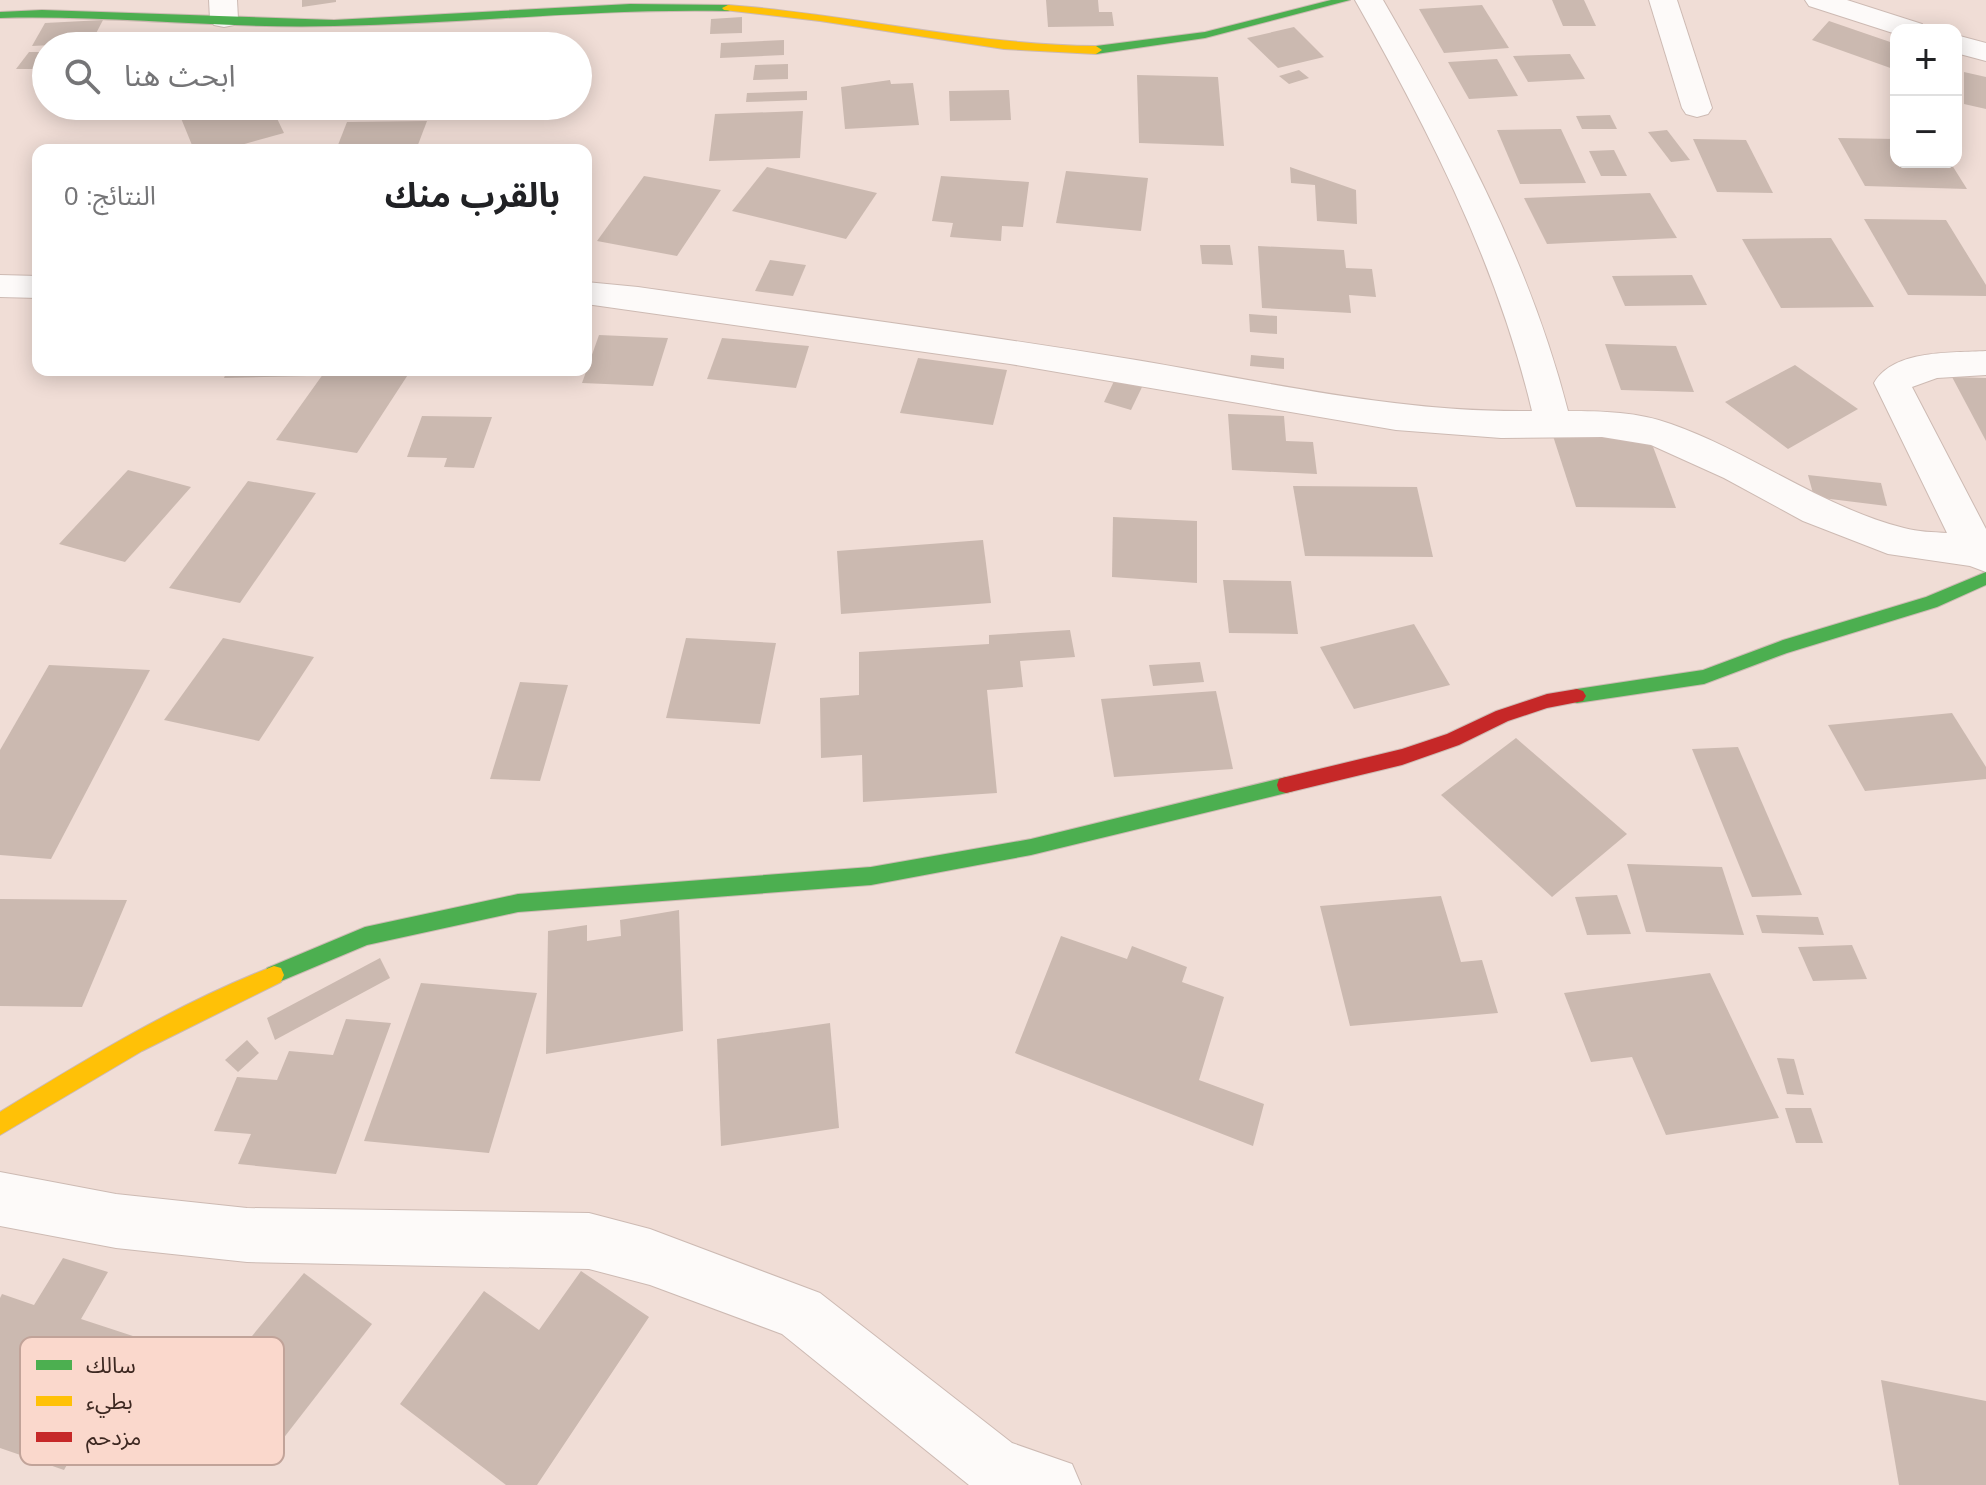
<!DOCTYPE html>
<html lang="ar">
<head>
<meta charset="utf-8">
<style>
	body { margin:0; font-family:Arial,"Noto Sans Arabic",sans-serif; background:#f2f2f2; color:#202124; direction:rtl }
	.controls { position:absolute; right:24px; top:24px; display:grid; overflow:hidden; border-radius:16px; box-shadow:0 4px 20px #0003 }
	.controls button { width:72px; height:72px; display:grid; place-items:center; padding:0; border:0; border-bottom:2px solid #e0e0e0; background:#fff; color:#202124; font:40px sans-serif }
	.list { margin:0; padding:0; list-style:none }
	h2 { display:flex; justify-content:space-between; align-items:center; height:104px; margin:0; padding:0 32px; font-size:34px }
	h2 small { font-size:26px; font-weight:400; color:#757577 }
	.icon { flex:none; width:44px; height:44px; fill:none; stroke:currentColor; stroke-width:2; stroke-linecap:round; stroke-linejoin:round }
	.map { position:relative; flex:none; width:1986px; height:1485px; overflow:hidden; direction:ltr }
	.search { position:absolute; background:#fff; box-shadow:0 4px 20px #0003; left:32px; top:32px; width:560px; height:88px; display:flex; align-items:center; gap:20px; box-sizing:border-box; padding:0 28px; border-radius:44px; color:#757577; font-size:30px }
	.panel { position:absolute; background:#fff; box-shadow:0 4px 20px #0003; left:32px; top:144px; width:560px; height:232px; border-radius:16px; direction:rtl }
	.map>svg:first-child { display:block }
	.building { fill:#cbb9b0 }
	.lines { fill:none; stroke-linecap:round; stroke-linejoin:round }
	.street-casing { stroke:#cdbab3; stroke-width:2 }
	.fast-casing { stroke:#cdbab3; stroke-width:2 }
	.slow-casing { stroke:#cdbab3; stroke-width:2 }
	.jam-casing { stroke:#cdbab3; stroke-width:2 }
	.street { fill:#fdfaf9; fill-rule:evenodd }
	.fast { fill:#4caf50; fill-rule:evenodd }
	.slow { fill:#ffc107; fill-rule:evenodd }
	.jam { fill:#c62828; fill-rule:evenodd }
	.key { fill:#fad8cc; stroke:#c1a399; stroke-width:2 }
	.key-label { font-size:22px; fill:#3d2821 }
</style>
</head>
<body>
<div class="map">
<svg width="1986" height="1485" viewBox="0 0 1986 1485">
	<rect width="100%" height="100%" fill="#f0ddd6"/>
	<g class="building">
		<polygon points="302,0 336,0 336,2 302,7"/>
		<polygon points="1046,0 1098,0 1099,12 1112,12 1114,26 1048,27"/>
		<polygon points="1552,0 1584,0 1596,26 1563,26"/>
		<polygon points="1482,5 1509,48 1444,53 1419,9"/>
		<polygon points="742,17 742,33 710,34 711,19"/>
		<polygon points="103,20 91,43 32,46 45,23"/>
		<polygon points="1829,21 1896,44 1896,70 1812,40"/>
		<polygon points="1294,27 1324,57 1278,68 1247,38"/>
		<polygon points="784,40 784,55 720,58 721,43"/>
		<polygon points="29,52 46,52 46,55 36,69 16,69"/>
		<polygon points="1570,54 1585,79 1528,82 1513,56"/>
		<polygon points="1497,59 1518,96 1469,99 1448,62"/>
		<polygon points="788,64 788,79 753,80 755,65"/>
		<polygon points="1299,70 1309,78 1289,84 1279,76"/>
		<polygon points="1964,72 1986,77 1986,109 1964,104"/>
		<polygon points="1137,75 1218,77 1224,146 1139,143"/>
		<polygon points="890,80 891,84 913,83 919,125 845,129 841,87"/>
		<polygon points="1009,90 1011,120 950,121 949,91"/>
		<polygon points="807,91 807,100 746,102 747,93"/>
		<polygon points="140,106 164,106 164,115 141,119"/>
		<polygon points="176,106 271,106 284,133 223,150 194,150"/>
		<polygon points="803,111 800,158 709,161 715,114"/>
		<polygon points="1610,115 1617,129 1582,129 1576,116"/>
		<polygon points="427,121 416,150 336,150 347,122"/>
		<polygon points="1561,129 1586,183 1520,184 1497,130"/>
		<polygon points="1667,130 1690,160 1671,162 1648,132"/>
		<polygon points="1838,138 1896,139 1896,162 1950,162 1967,189 1865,186"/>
		<polygon points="1693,139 1746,140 1773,193 1717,192"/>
		<polygon points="1614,150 1627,176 1601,176 1589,151"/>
		<polygon points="767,167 877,193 846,239 732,211"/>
		<polygon points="1290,167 1356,190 1357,224 1317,221 1315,185 1291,183"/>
		<polygon points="1066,171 1148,178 1141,231 1056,223"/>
		<polygon points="644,176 721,190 677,256 597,241"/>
		<polygon points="941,176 1029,182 1023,227 1002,226 1001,241 950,237 953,223 932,221"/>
		<polygon points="1650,193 1677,238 1547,244 1524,198"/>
		<polygon points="1864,219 1946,220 1986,285 1986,296 1908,295"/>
		<polygon points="1831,238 1874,307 1781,308 1742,239"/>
		<polygon points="1200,245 1230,245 1233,265 1202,264"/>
		<polygon points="1258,246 1344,250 1346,268 1372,269 1376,297 1349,295 1351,313 1262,308"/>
		<polygon points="770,260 806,265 793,296 755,291"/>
		<polygon points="1692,275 1707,305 1625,306 1612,276"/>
		<polygon points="1249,314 1277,316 1277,334 1250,332"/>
		<polygon points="599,335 668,338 653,386 582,383"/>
		<polygon points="722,338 809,346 796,388 707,379"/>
		<polygon points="1605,344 1676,346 1694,392 1621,390"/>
		<polygon points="1251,355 1284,358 1284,369 1250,366"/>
		<polygon points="918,358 1007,370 993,425 900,413"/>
		<polygon points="1795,365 1858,409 1788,449 1725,402"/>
		<polygon points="227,370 310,370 307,376 224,378"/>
		<polygon points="326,370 411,370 357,453 276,440"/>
		<polygon points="1116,377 1143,385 1131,410 1104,402"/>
		<polygon points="1952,377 1986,378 1986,441"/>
		<polygon points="1228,414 1284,416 1286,441 1313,442 1317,474 1232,470"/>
		<polygon points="422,416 492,417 474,468 444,467 447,458 407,457"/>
		<polygon points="1553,436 1649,436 1676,508 1576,507"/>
		<polygon points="128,470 191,487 125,562 59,544"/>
		<polygon points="1808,475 1881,483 1887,506 1814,497"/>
		<polygon points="248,481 316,493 240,603 169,588"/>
		<polygon points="1293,486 1417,487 1433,557 1305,556"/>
		<polygon points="1113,517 1197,521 1197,583 1112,577"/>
		<polygon points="983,540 991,603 841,614 837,551"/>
		<polygon points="1223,580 1291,581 1298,634 1229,633"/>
		<polygon points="1414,624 1450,685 1354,709 1320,647"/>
		<polygon points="1070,630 1075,657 1020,661 1023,687 987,690 997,793 863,802 862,755 821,758 820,698 859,695 859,652 989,644 989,635"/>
		<polygon points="223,638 314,657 259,741 164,720"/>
		<polygon points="686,638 776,643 760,724 666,718"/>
		<polygon points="1200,662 1204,682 1153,686 1149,665"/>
		<polygon points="49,665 150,670 51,859 0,855 0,750"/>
		<polygon points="520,682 568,685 540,781 490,779"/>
		<polygon points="1216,691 1233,769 1114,777 1101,699"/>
		<polygon points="1952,713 1986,767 1986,779 1865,791 1828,725"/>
		<polygon points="1516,738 1627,834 1552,897 1441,795"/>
		<polygon points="1738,747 1802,895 1752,897 1692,749"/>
		<polygon points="1627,864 1722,867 1744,935 1646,932"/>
		<polygon points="1617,895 1631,934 1587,935 1575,897"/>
		<polygon points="1441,896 1461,962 1482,960 1498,1013 1350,1026 1320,906"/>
		<polygon points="0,899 127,900 82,1007 0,1006"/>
		<polygon points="679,910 683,1031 546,1054 548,931 587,925 587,941 621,936 620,920"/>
		<polygon points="1756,915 1818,917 1824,935 1762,933"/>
		<polygon points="1061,936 1127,959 1132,946 1187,967 1182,982 1224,997 1199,1080 1264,1104 1253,1146 1015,1053"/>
		<polygon points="1852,945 1867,979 1813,981 1798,947"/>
		<polygon points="380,958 390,978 275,1040 267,1018"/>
		<polygon points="1710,973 1779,1118 1666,1135 1632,1057 1591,1062 1564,993"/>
		<polygon points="421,983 537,993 489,1153 364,1141"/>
		<polygon points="346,1019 391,1023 336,1174 238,1164 251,1134 214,1131 237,1077 277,1080 289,1051 333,1055"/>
		<polygon points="830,1023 839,1128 721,1146 717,1039"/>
		<polygon points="247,1040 259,1053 238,1072 225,1060"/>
		<polygon points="1777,1058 1794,1059 1804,1095 1787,1094"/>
		<polygon points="1785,1108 1811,1108 1823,1143 1796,1143"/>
		<polygon points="63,1258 108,1272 81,1319 139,1338 64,1470 0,1448 0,1298 2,1294 34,1305"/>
		<polygon points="581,1271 649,1317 537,1485 506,1485 400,1404 484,1291 539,1330"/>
		<polygon points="304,1273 372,1324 265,1462 195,1405"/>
		<polygon points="1881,1380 1986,1401 1986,1485 1899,1485"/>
	</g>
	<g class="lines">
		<g class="street-casing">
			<g id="street">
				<polygon points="209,0 237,0 238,19 234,25 224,27 214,25 210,19"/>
				<path d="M 1355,0 L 1383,0 C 1459,131 1530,263 1568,411 C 1602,411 1639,412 1671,424 C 1751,452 1821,507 1904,528 C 1918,532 1933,532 1947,533 L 1874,383 C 1894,349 1952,353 1986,351 L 1986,375 L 1937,378 L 1912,387 L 1986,529 L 1986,572 L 1970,566 L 1888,554 L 1803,521 L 1724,478 L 1651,445 L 1602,437 L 1501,438 L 1396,430 L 1010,364 L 586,304 L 586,282 L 638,287 C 802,311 966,332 1130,359 C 1263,381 1396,413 1532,411 C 1497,264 1429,131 1355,0 Z"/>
				<polygon points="1649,0 1677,0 1712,108 1708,114 1697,117 1686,114 1682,108"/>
				<polygon points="1805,0 1847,0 1922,24 1926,30 1896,30 1896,34 1809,6"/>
				<polygon points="1956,35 1986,43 1986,61 1956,53"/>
				<polygon points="0,275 38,276 38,298 0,297"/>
				<polygon points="0,1172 116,1194 247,1208 589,1213 650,1229 820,1293 1012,1443 1072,1464 1081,1485 969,1485 782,1334 650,1285 589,1269 247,1262 116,1248 0,1226"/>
			</g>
		</g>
		<g class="fast-casing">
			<g id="fast">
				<polygon points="1331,0 1350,0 1205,38 1096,54 1090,50 1096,46 1205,32"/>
				<path d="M 630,4 L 728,5 L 734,8 L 728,11 C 596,8 465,24 334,26 C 222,29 111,15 0,18 L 0,12 L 42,10 L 334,20 Z"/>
				<polygon points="1986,572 1986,585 1937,607 1787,653 1704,684 1577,703 1571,701 1568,696 1571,691 1577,689 1703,670 1783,640 1926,597"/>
				<polygon points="1286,777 1293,779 1295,785 1293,791 1286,793 1031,855 871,885 518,912 367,945 274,984 267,982 264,975 267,968 365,927 518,894 871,867 1031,839"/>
			</g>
		</g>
		<g class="slow-casing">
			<g id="slow">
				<path d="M 728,5 C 851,14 972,45 1096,46 L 1102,50 L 1096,54 L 1004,49 L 820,21 L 724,10 L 722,8 Z"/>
				<path d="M 274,966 L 281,968 L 284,975 L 281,982 L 142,1051 L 0,1135 L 0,1112 C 88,1058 178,1003 274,966 Z"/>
			</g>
		</g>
		<g class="jam-casing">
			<polygon id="jam" points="1577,689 1583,691 1586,696 1583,701 1547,708 1508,721 1459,745 1402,765 1286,793 1279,791 1277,785 1279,779 1286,777 1402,749 1447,734 1496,711 1547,694"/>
		</g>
		<use href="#street" class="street"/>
		<use href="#fast" class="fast"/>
		<use href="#slow" class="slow"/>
		<use href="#jam" class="jam"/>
	</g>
	<rect x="20" y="1337" width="264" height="128" rx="12" class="key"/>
	<rect x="36" y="1360" width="36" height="10" fill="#4caf50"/>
	<rect x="36" y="1396" width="36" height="10" fill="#ffc107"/>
	<rect x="36" y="1432" width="36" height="10" fill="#c62828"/>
	<g class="key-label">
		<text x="86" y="1373">سالك</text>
		<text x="86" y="1409">بطيء</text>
		<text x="86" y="1445">مزدحم</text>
	</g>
</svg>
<div class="controls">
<button>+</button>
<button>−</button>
</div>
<div class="search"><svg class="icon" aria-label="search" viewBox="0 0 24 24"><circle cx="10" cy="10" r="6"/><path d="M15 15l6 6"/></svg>ابحث هنا</div>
<section class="panel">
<h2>بالقرب منك<small>النتائج: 0</small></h2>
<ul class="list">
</ul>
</section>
</div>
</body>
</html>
